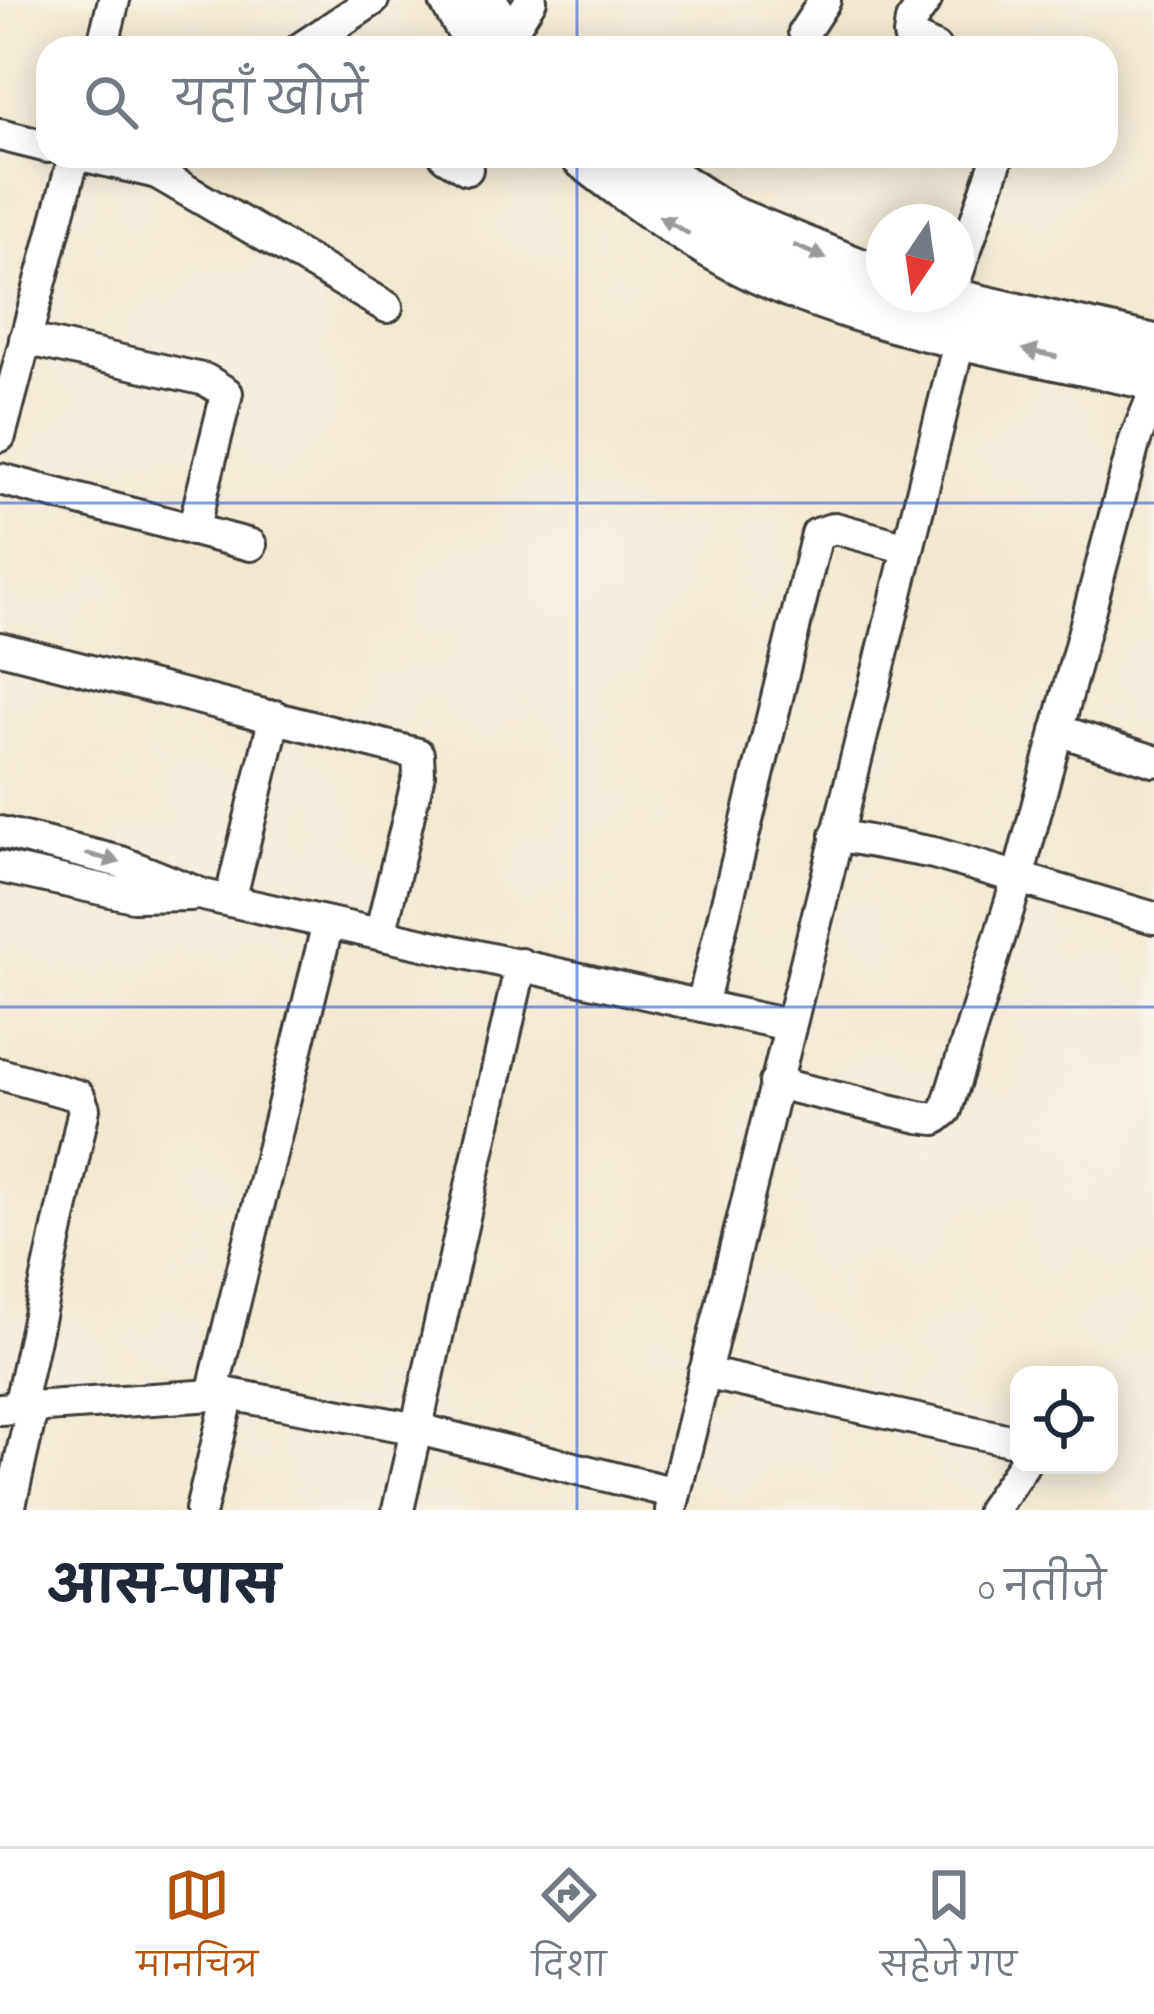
<!DOCTYPE html>
<html lang="hi">
<head>
<meta charset="utf-8">
<style>
	body { margin:0; font-family:"Indie Flower","Playpen Sans Deva",sans-serif; background:#f2f2f3; color:#1f2937 }
	.controls { position:absolute; right:36px; bottom:36px; display:grid; overflow:hidden; border-radius:24px; box-shadow:0 6px 30px #0003 }
	.controls button { width:108px; height:108px; display:grid; place-items:center; padding:0; border:0; border-bottom:3px solid #e0e1e3; background:#fff; color:#1f2937; font:60px sans-serif }
	.compass { position:absolute; left:866px; top:204px; width:108px; height:108px; border-radius:50%; background:#fff; box-shadow:0 6px 30px #0003; rotate:193deg }
	.list { margin:0; padding:0; list-style:none }
	h2 { display:flex; justify-content:space-between; align-items:center; height:156px; margin:0; padding:0 48px; font-size:51px }
	h2 small { font-size:39px; font-weight:400; color:#747a83 }
	.icon { flex:none; width:66px; height:66px; fill:none; stroke:currentColor; stroke-width:2; stroke-linecap:round; stroke-linejoin:round }
	.map { position:relative; flex:none; width:1154px; height:1510px; overflow:hidden }
	.search { position:absolute; background:#fff; box-shadow:0 6px 30px #0003; left:36px; right:36px; top:36px; height:132px; display:flex; align-items:center; gap:30px; box-sizing:border-box; padding:0 42px; border-radius:36px; color:#747a83; font-size:45px }
	.sheet { height:336px; background:#fff }
	nav { display:flex; justify-content:space-around; align-items:center; box-sizing:border-box; height:168px; border-top:3px solid #e0e1e3; background:#fff; font-size:33px; color:#747a83 }
	nav a { display:grid; justify-items:center; gap:6px }
	nav .on { color:#b45309 }
	.map>svg:first-child { display:block }
	.lines { fill:none; stroke-linecap:round; stroke-linejoin:round }
	.street-casing { stroke:#3c3b37; stroke-width:36 }
	.secondary-casing { stroke:#3c3b37; stroke-width:48 }
	.street { stroke:#fff; stroke-width:30 }
	.secondary { stroke:#fff; stroke-width:42 }
	.oneway { fill:#999 }
	.grid { fill:none; stroke:#1d4ed8; stroke-width:3; stroke-opacity:0.55 }
</style>
</head>
<body>
<div class="map">
<svg width="1154" height="1510" viewBox="0 0 1154 1510">
	<rect width="100%" height="100%" fill="#f7f3e8"/>
	<filter id="ink" filterUnits="userSpaceOnUse"><feTurbulence type="fractalNoise" baseFrequency=".00833" numOctaves="2"/><feDisplacementMap in="SourceGraphic" scale="24" xChannelSelector="R" yChannelSelector="G"/><feConvolveMatrix kernelMatrix="1 2 1 2 8 2 1 2 1" color-interpolation-filters="sRGB"/></filter>
	<filter id="wash" filterUnits="userSpaceOnUse"><feTurbulence type="fractalNoise" baseFrequency=".004" numOctaves="4" result="noise"/><feDisplacementMap in="SourceGraphic" scale="48" xChannelSelector="R" yChannelSelector="G"/><feGaussianBlur stdDeviation="2.7" result="paint"/><feColorMatrix in="noise" values="0 0 0 0 0 0 0 0 0 0 0 0 0 0 0 0 0 1.4 0 .05"/><feComposite in="paint" operator="in"/></filter>
	<g filter="url(#wash)">
		<rect width="100%" height="100%" fill="#f2e8d1"/>
	</g>
	<g filter="url(#ink)">
		<g class="lines">
			<g class="street-casing">
				<g id="street">
					<polyline points="926,0 911,21 909,36 935,48"/>
					<polyline points="804,32 825,0"/>
					<polyline points="102,48 114,0"/>
					<polyline points="301,48 373,0"/>
					<polyline points="501,48 531,0"/>
					<polyline points="0,135 48,147"/>
					<polyline points="85,156 157,173 175,156"/>
					<polyline points="445,156 467,169"/>
					<polyline points="157,173 387,307"/>
					<polyline points="956,278 998,156"/>
					<polyline points="25,339 206,380 227,393 193,530"/>
					<polyline points="0,436 74,156"/>
					<polyline points="0,479 251,545"/>
					<polyline points="0,648 418,754 419,774 380,934"/>
					<polyline points="1057,730 1154,761"/>
					<polyline points="0,832 121,862 203,895 788,1025"/>
					<polyline points="836,835 934,853 1154,918"/>
					<polyline points="0,867 133,896 191,895"/>
					<polyline points="230,901 275,716"/>
					<polyline points="702,1005 817,534 835,528 907,548"/>
					<polyline points="0,1074 79,1096 84,1109 19,1407"/>
					<polyline points="775,1083 919,1117 935,1119 946,1110 1018,878 1135,440 1154,394"/>
					<polyline points="704,1373 1019,1442"/>
					<polyline points="212,1394 328,923"/>
					<polyline points="0,1409 229,1394 418,1429 675,1493"/>
					<polyline points="9,1510 33,1405"/>
					<polyline points="201,1510 229,1394"/>
					<polyline points="398,1510 521,964"/>
					<polyline points="671,1510 964,322"/>
					<polyline points="992,1510 1023,1465"/>
				</g>
			</g>
			<g class="secondary-casing">
				<g id="secondary">
					<polyline points="451,0 479,48"/>
					<polyline points="484,0 516,48"/>
					<path d="M 582,156 C 647,207 713,255 791,286 C 906,332 1033,352 1154,379"/>
					<polyline points="635,156 729,217 884,280"/>
					<polyline points="925,294 1154,346"/>
				</g>
			</g>
			<use href="#street" class="street"/>
			<use href="#secondary" class="secondary"/>
		</g>
		<defs><path id="oneway-solid" d="M-6-.8H1V-3.2L6.5 0L1 3.2V.8H-6Z" transform="scale(3)"/></defs>
		<g class="oneway">
			<use href="#oneway-solid" transform="translate(674 225) rotate(-149)"/>
			<use href="#oneway-solid" transform="translate(810 252) rotate(23)"/>
			<use href="#oneway-solid" transform="translate(1040 353) rotate(-167)"/>
			<use href="#oneway-solid" transform="translate(103 858) rotate(15)"/>
		</g>
	</g>
	<path class="grid" d="M 577,0 L 577,48M 577,156 L 577,1510M 0,503 L 1154,503M 0,1007 L 1154,1007"/>
</svg>
<div class="controls">
<button><svg class="icon" aria-label="locate" viewBox="0 0 24 24"><circle cx="12" cy="12" r="6"/><path d="M12 2v4M12 18v4M2 12h4M18 12h4"/></svg></button>
</div>
<svg class="compass" viewBox="-18 -18 36 36"><path d="M0-13l5 13h-10z" fill="#e53935"/><path d="M0 13l5-13h-10z" fill="#747a83"/></svg>
<div class="search"><svg class="icon" aria-label="search" viewBox="0 0 24 24"><circle cx="10" cy="10" r="6"/><path d="M15 15l6 6"/></svg>यहाँ खोजें</div>
</div>
<section class="sheet">
<h2>आस-पास<small>0 नतीजे</small></h2>
<ul class="list">
</ul>
</section>
<nav>
<a class="on"><svg class="icon" aria-label="map" viewBox="0 0 24 24"><path d="M3 6l6-2 6 2 6-2v14l-6 2-6-2-6 2zM9 4v14M15 6v14"/></svg>मानचित्र</a>
<a><svg class="icon" aria-label="directions" viewBox="0 0 24 24"><path d="M12 3l9 9-9 9-9-9zM9 14v-3h6M13 9l2 2-2 2"/></svg>दिशा</a>
<a><svg class="icon" aria-label="saved" viewBox="0 0 24 24"><path d="M7 4h10v16l-5-4-5 4z"/></svg>सहेजे गए</a>
</nav>
</body>
</html>
